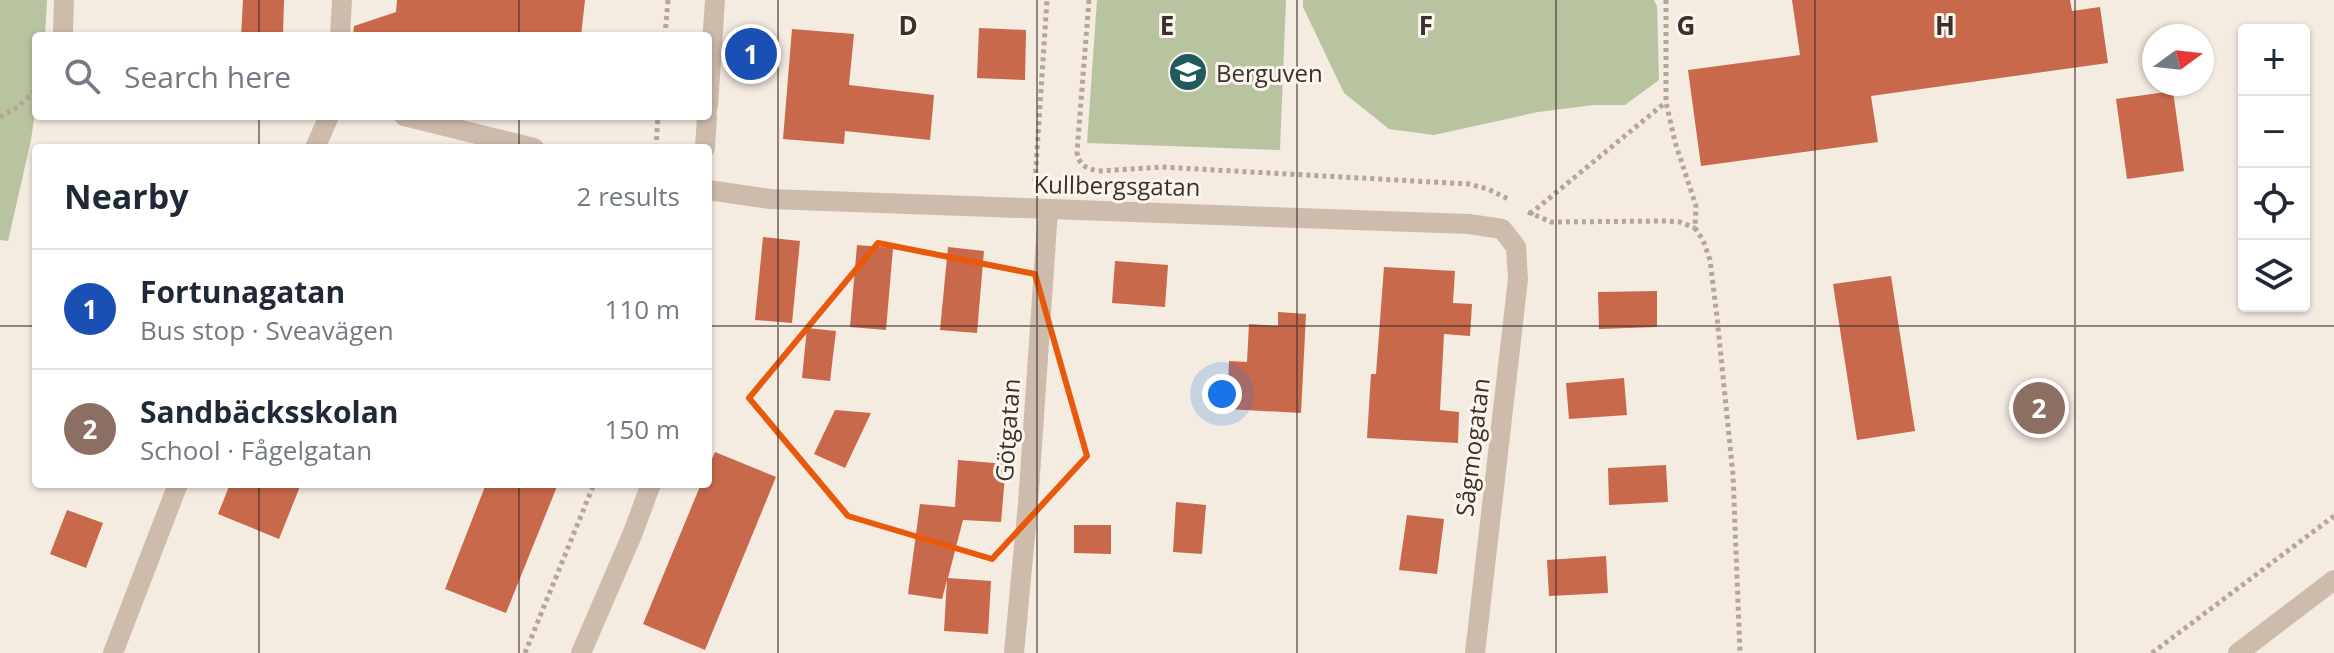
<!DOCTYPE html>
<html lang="en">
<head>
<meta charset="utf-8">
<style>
	body { margin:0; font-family:"Open Sans",sans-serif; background:#f2f2f3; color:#1f2937 }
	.controls { position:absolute; right:24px; top:24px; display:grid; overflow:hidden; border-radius:8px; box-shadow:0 2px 6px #0004 }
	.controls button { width:72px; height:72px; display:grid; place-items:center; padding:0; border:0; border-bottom:2px solid #e0e1e3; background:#fff; color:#1f2937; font:40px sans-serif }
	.compass { position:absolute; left:2142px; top:24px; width:72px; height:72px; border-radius:50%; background:#fff; box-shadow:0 2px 6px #0004; rotate:75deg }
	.you { position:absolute; left:1222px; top:394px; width:28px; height:28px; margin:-20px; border:6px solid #fff; border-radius:50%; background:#1a73e8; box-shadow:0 0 0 12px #1a73e833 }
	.badge { display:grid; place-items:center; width:52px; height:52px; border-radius:50%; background:#1f5a5e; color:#fff; font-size:26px; font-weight:700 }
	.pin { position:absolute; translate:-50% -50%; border:4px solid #fff; box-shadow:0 2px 8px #0006 }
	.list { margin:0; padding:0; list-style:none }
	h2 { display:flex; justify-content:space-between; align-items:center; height:104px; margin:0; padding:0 32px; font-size:34px }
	h2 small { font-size:26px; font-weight:400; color:#747a83 }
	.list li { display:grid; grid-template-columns:52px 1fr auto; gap:24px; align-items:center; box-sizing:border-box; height:120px; padding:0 32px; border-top:2px solid #e0e1e3 }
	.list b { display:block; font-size:30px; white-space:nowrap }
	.list p { margin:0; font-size:26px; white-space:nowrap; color:#747a83 }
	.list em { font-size:26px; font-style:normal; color:#747a83 }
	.icon { flex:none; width:44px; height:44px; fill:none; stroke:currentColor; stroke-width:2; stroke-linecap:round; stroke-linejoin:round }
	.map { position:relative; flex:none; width:2334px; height:653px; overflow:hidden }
	.search { position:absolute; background:#fff; box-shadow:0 2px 6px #0004; left:32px; top:32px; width:680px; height:88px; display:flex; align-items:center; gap:20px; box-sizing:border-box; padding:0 28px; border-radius:8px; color:#747a83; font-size:30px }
	.panel { position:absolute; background:#fff; box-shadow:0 2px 6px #0004; left:32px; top:144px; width:680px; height:344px; border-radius:8px }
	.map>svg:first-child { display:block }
	.green { fill:#b8c4a0 }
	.building { fill:#c8694b }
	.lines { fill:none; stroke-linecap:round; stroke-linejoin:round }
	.path { stroke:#b9a596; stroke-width:5; stroke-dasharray:4 4; stroke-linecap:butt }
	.minor { stroke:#cdbbac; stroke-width:20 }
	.tertiary { stroke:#cdbbac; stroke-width:20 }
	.marked { fill:none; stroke:#e8590c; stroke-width:6; stroke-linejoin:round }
	.grid { fill:none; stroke:#3b302b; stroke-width:2; stroke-opacity:0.55 }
	.labels { text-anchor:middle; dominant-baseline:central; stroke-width:6; stroke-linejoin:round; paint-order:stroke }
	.poi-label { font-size:24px; fill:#3b302b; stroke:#fbf5ee; text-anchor:start }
	.street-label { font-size:24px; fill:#3b302b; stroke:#fbf5ee }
	.grid-label { font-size:26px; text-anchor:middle; font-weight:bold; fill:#3b302b; stroke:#fbf5ee; stroke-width:6; stroke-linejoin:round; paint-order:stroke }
</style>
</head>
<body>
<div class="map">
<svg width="2334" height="653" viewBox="0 0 2334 653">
	<rect width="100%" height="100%" fill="#f4ebe1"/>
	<g class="green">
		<polygon points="0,0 47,0 45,36 36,36 36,104 31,140 8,241 0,240"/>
		<polygon points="1097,0 1286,0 1280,150 1087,143"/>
		<polygon points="1303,0 1654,0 1657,6 1659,80 1625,105 1594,105 1538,112 1434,135 1389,129 1344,93 1303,7"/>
	</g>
	<g class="building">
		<polygon points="243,0 284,0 283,36 241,36"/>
		<polygon points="397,0 585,0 581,36 353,36 354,26 396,12"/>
		<polygon points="1792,0 2070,0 2072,11 2100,7 2108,63 1871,96 1878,142 1701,166 1688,70 1800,55"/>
		<polygon points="979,28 1026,30 1025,80 977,78"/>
		<polygon points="792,29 854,34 849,85 934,95 930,140 845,131 844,144 783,139"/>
		<polygon points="2173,91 2184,171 2127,179 2116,99"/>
		<polygon points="763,237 800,241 792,323 755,320"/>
		<polygon points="857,245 893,248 886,330 850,327"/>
		<polygon points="948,247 984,251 977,333 940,330"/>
		<polygon points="1115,261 1168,265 1165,307 1112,303"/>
		<polygon points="1384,267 1455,271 1453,303 1472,304 1470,336 1444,334 1440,410 1459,412 1458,443 1367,438 1371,374 1376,374"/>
		<polygon points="1891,276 1915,431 1857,440 1833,284"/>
		<polygon points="1657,291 1657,327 1599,329 1598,292"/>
		<polygon points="1278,312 1306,314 1301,413 1227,409 1229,361 1247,362 1249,324 1278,326"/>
		<polygon points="807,328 836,331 830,381 802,378"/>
		<polygon points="1624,378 1627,415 1569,419 1566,383"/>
		<polygon points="835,410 871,413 845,468 814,454"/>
		<polygon points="715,452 776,477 705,650 643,624 701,484 708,484 708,468"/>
		<polygon points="958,460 1006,464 1001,522 963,520 948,578 991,581 988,634 944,631 947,580 942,599 908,594 920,504 955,507"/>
		<polygon points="1666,465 1668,502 1609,505 1608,468"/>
		<polygon points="230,484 301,484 279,539 218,514"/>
		<polygon points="486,484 558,484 506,613 445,589"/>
		<polygon points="1176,502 1206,505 1202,554 1173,552"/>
		<polygon points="67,510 103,523 86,568 50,554"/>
		<polygon points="1407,515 1444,519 1437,574 1399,570"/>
		<polygon points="1074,525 1111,525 1111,554 1074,553"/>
		<polygon points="1606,556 1608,593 1549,596 1547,560"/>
	</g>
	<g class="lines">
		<g class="path">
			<path d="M 1089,0 L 1077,152 C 1079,165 1085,168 1098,171 L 1161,167 L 1469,184 L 1488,189 L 1510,200"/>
			<polyline points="1666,0 1666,102 1675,142 1696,206 1695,228 1703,240 1710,260 1717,317 1733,475 1740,653"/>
			<polyline points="665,36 668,0"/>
			<polyline points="0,117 16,108 36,90"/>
			<polyline points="656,148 658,116"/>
			<polyline points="1035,181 1047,0"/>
			<polyline points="1528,212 1551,222 1667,221 1680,222 1695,228"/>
			<polyline points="1530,214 1666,102"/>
			<polyline points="525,653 594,484"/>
			<polyline points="2152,653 2334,516"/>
		</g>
		<g class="minor">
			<polyline points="63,31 64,0"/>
			<polyline points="340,36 342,0"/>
			<polyline points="404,116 534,148"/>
			<polyline points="315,148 329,116"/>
			<polyline points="708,190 770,199 1469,224 1502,229 1516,247 1518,279 1475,653"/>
			<polyline points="113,653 178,484"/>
			<polyline points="1014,653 1028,504 1048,210"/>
		</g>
		<g class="tertiary">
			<polyline points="708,106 715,0"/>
			<polyline points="705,148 707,116"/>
			<polyline points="581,653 632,535 651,484"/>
			<polyline points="2238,653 2334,580"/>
		</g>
	</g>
	<path class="marked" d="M 878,243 L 1035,274 L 1087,456 L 992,559 L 848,516 L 749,398 Z"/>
	<path class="grid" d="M 259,0 L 259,36M 519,0 L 519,36M 778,0 L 778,653M 1037,0 L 1037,653M 1297,0 L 1297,653M 1556,0 L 1556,653M 1815,0 L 1815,653M 2075,0 L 2075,653M 259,116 L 259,148M 519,116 L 519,148M 0,326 L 36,326M 708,326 L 2334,326M 259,484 L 259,653M 519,484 L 519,653"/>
	<defs>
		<g id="school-disc" transform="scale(2)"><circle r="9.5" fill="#1f5a5e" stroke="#fbf5ee"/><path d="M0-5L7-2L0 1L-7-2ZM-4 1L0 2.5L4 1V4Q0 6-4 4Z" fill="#fff"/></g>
	</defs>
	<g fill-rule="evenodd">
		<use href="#school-disc" x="1188" y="72"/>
	</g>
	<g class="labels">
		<g class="poi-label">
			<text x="1216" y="72">Berguven</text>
		</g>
		<g class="street-label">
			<text transform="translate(1117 185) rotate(1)">Kullbergsgatan</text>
			<text transform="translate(1007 430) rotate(-86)">Götgatan</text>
			<text transform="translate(1472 447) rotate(-83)">Sågmogatan</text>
		</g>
	</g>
	<g class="grid-label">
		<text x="908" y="35">D</text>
		<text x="1167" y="35">E</text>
		<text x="1426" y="35">F</text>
		<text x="1686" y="35">G</text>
		<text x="1945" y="35">H</text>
	</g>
</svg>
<div class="controls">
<button>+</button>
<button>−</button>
<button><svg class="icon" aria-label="locate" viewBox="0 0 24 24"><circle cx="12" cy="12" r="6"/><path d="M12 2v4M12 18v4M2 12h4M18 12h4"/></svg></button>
<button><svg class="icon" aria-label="layers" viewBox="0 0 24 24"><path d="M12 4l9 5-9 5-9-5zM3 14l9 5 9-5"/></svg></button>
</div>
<svg class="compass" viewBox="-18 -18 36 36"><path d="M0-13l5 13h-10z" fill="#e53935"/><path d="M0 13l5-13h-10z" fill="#747a83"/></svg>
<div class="you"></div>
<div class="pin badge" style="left:751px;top:54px;background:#1a4fb4">1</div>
<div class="pin badge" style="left:2039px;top:408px;background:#8d6e63">2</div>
<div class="search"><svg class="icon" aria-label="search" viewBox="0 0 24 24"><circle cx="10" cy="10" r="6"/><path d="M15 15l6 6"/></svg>Search here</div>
<section class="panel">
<h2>Nearby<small>2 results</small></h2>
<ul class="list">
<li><span class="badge" style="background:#1a4fb4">1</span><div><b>Fortunagatan</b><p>Bus stop · Sveavägen</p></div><em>110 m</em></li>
<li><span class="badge" style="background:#8d6e63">2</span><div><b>Sandbäcksskolan</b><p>School · Fågelgatan</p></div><em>150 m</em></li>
</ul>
</section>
</div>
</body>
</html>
